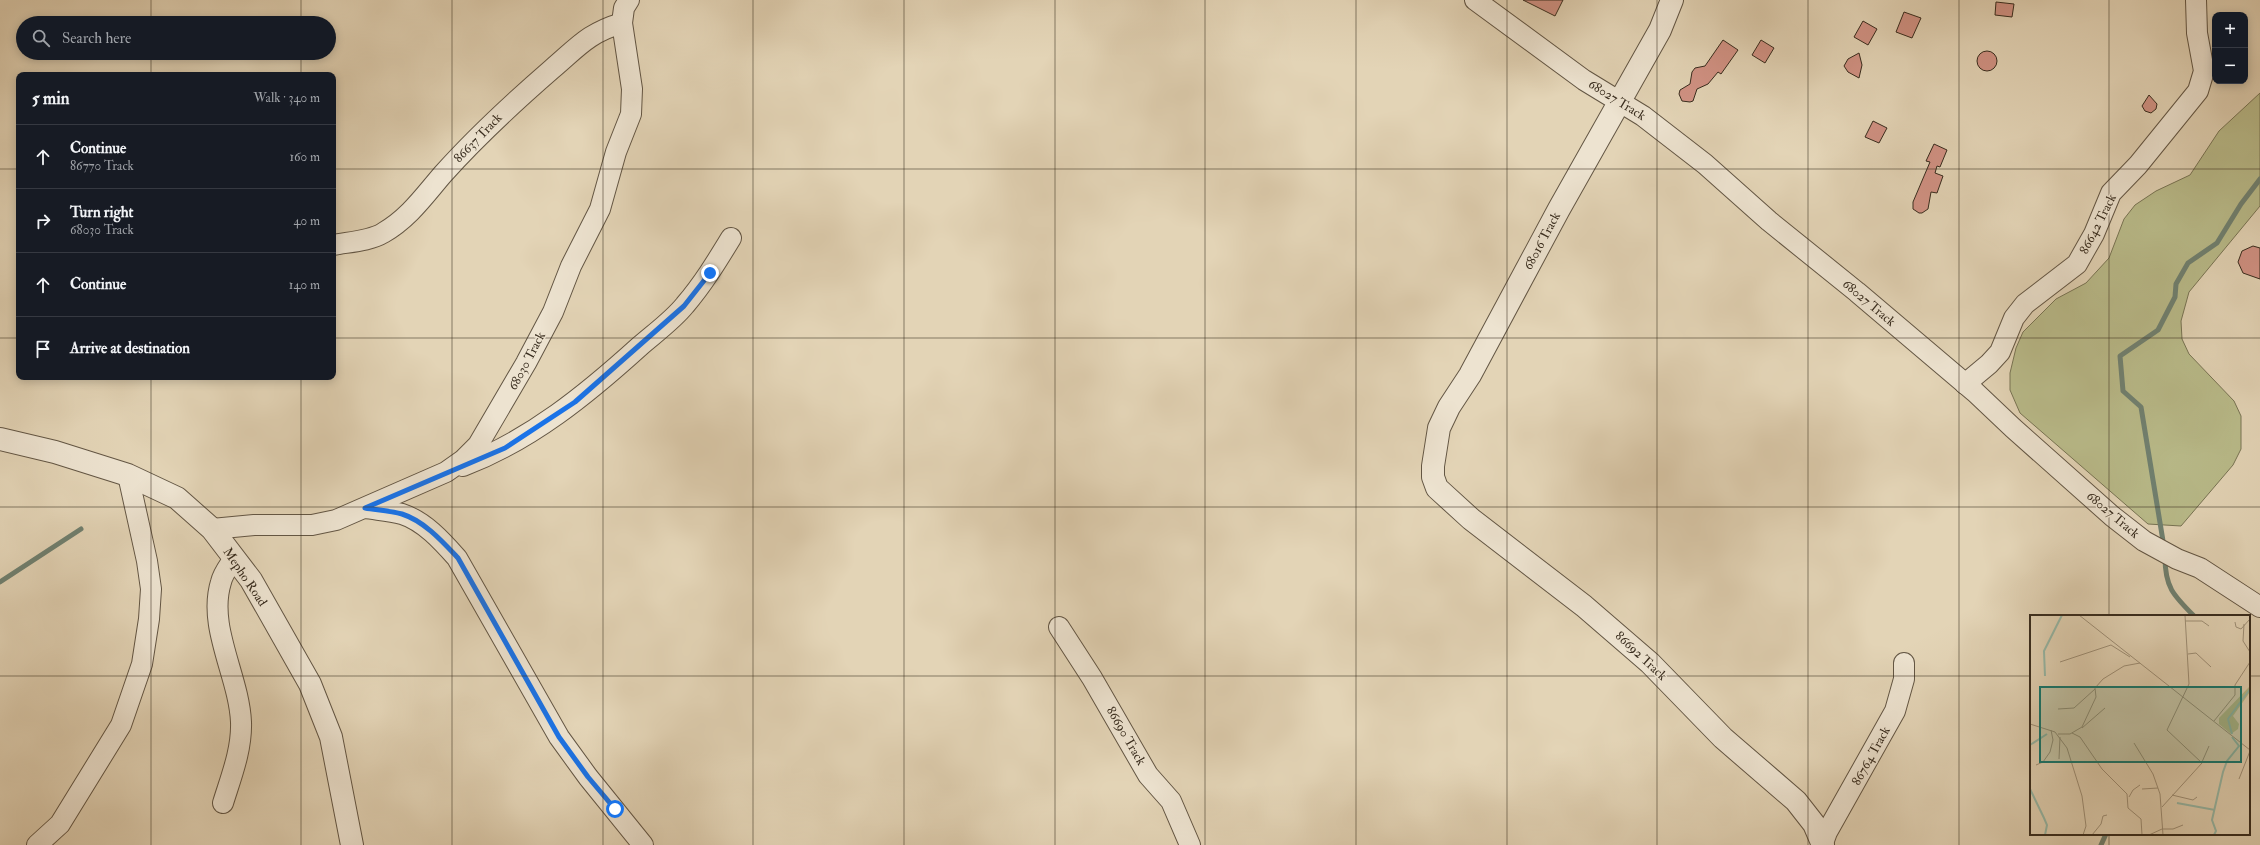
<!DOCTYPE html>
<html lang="en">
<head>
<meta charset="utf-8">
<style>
	body { margin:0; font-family:"IM FELL Double Pica",serif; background:#242831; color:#f1f3f6 }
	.controls { position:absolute; right:12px; top:12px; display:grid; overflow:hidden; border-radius:8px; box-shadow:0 2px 10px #0003 }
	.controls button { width:36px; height:36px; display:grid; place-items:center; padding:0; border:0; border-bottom:1px solid #363941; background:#171b24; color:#f1f3f6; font:20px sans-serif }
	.stop { position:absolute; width:12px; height:12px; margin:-9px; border:3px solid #1a73e8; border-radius:50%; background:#fff }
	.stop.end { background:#1a73e8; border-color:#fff; box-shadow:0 1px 4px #0008 }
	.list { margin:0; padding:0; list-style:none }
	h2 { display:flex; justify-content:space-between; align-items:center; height:52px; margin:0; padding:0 16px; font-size:17px }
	h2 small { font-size:13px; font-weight:400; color:#9ea1a6 }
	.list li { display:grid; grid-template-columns:26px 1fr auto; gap:12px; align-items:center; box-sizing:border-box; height:64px; padding:0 16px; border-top:1px solid #363941 }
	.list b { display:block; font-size:15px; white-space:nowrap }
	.list p { margin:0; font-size:13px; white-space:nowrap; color:#9ea1a6 }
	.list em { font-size:13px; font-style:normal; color:#9ea1a6 }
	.icon { flex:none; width:22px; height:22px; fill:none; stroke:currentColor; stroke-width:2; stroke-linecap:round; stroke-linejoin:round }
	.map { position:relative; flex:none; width:2260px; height:845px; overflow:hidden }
	.search { position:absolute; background:#171b24; box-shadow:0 2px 10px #0003; left:16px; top:16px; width:320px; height:44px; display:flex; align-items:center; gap:10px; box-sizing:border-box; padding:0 14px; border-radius:22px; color:#9ea1a6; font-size:15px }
	.panel { position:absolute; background:#171b24; box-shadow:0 2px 10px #0003; left:16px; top:72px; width:320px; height:308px; border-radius:8px }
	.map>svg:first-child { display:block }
	.green { fill:#b9bb8a; stroke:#787454 }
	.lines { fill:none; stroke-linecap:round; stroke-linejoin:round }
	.stream { stroke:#708171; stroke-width:5 }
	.building { fill:#d19284; stroke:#382c1e }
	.minor-casing { stroke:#635644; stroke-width:22 }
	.tertiary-casing { stroke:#635644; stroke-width:24 }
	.minor { stroke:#ede3d0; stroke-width:20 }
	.tertiary { stroke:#ede3d0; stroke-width:22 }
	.route { stroke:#1a73e8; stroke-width:5 }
	.grid { fill:none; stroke:#382c1e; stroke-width:1; stroke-opacity:0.55 }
	.labels { text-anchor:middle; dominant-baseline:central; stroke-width:3; stroke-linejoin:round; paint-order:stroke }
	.street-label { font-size:13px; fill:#382c1e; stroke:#ede3d0 }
	.inset-river { fill:none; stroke:#96b9a8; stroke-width:2 }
	.inset-road { fill:none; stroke:#9f9179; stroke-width:1 }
	.view { fill:#0f766e; fill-opacity:0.15; stroke:#0f766e; stroke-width:2 }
	.inset-edge { fill:none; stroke:#382c1e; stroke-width:2 }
</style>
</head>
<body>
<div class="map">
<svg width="2260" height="845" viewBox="0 0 2260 845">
	<rect width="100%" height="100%" fill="#e3d4b6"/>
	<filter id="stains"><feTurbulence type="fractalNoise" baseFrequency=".005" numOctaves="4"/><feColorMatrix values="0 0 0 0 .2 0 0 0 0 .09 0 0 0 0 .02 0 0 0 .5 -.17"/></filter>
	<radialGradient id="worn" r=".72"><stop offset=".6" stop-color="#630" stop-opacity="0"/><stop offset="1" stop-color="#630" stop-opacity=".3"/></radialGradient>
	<polygon class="green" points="2260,93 2260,206 2189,292 2181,321 2182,339 2189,354 2234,401 2241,416 2241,449 2233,465 2181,526 2148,524 2020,413 2010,390 2010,373 2016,348 2023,332 2056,299 2086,283 2109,258 2124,219 2135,205 2156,191 2190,175 2219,131"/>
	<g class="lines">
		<g class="stream">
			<polyline points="2164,547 2141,407 2123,391 2120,356 2158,330 2175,297 2176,284 2188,263 2217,243 2241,204 2260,179"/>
			<path d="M 2165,557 C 2165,587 2173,595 2194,616"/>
			<polyline points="0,582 81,529"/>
			<polyline points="2101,845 2106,834"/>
		</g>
	</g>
	<g class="building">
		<polygon points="1523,0 1563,0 1555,16"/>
		<polygon points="1996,2 2014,4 2012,17 1995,15"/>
		<polygon points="1904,12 1921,18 1912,38 1896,32"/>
		<polygon points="1863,21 1877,29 1868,45 1854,37"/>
		<polygon points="1723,40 1738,50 1721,74 1718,72 1708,84 1697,89 1693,101 1690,102 1682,101 1679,94 1680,90 1690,84 1692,72 1695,68 1705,66"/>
		<polygon points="1761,40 1774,48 1765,63 1752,55"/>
		<circle cx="1987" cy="61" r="10"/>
		<polygon points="1859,53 1862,65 1859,78 1848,72 1844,66 1848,59"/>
		<polygon points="2149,95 2157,104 2156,109 2151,113 2145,111 2142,106"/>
		<polygon points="1873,121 1887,128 1879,143 1865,137"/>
		<polygon points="1934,144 1947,150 1940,167 1937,166 1935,173 1943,176 1937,193 1931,192 1928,209 1922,213 1919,213 1913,209 1913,202 1930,162 1926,161"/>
		<polygon points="2253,246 2260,248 2260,279 2243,273 2238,262 2242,251"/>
	</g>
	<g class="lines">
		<g class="minor-casing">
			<g id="minor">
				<polyline points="1475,0 1584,80 1643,116 1705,164 1769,221 1857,292 1975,392 2013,428 2112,516 2144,541 2177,559 2200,568 2260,607"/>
				<path d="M 333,245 C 348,242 370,241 383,233 C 409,218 424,196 443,174 C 477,136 514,102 552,69 C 578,47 588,33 622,23"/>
				<polyline points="1965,384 1989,364 2000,352 2014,318 2025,304 2077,264 2094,234 2111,193 2138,165 2198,91 2204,71 2197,33 2196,0"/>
				<path d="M 463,466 C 531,440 587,394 640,346 C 655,333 673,320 685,305 C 703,284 717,261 731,238"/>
				<path d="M 365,508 C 377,510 390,511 402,514 C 424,521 442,541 457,558 L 559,737 L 588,777 L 643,845"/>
				<polyline points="212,529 254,525 312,525 336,520 446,472 463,460 478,445 526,363 553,312 571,266 600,209 616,152 631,114 632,89 622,23 624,8 629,0"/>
				<polyline points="1059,627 1092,678 1148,775 1171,801 1190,845"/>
				<path d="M 223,803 C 231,777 242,750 241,722 C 239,676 207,627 221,582 C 223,573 230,565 234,558"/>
				<polyline points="1823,843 1827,832 1895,711 1904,679 1904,663"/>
				<polyline points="37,845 60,824 121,725 142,664 149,619 151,589 147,561 128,475"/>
			</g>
		</g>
		<g class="tertiary-casing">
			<g id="tertiary">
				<polyline points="1672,0 1660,30 1559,209 1470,375 1449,407 1439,428 1433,466 1433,477 1437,488 1471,519 1584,606 1650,663 1723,738 1796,801 1814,824 1823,845"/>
				<polyline points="0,439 55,452 128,475 177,498 212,529 251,580 310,684 331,737 352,845"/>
			</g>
		</g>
		<use href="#minor" class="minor"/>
		<use href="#tertiary" class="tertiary"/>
	</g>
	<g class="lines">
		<path class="route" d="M 615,809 L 588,777 L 559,737 L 458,558 C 442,541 424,521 402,514 C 390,511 377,510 365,508 L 505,448 L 575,402 L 684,306 L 710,273"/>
	</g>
	<path class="grid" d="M 151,0 L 151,23M 301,0 L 301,23M 452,0 L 452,845M 603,0 L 603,845M 753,0 L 753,845M 904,0 L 904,845M 1055,0 L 1055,845M 1205,0 L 1205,845M 1356,0 L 1356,845M 1507,0 L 1507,845M 1657,0 L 1657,845M 1808,0 L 1808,845M 1959,0 L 1959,845M 2109,0 L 2109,616M 151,53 L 151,75M 301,53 L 301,75M 0,169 L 19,169M 333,169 L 2260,169M 0,338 L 19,338M 333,338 L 2260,338M 151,377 L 151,845M 301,377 L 301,845M 0,507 L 2260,507M 0,676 L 2031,676M 2249,676 L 2260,676M 2109,834 L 2109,845"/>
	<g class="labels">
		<g class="street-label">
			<text transform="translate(1617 100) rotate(32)">68027 Track</text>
			<text transform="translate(478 138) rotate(-46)">86637 Track</text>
			<text transform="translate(2098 224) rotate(-63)">86642 Track</text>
			<text transform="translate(1542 241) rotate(-62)">68016 Track</text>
			<text transform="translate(1869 303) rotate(40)">68027 Track</text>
			<text transform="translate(527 361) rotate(-62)">68030 Track</text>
			<text transform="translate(2113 515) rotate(40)">68027 Track</text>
			<text transform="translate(245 577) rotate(56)">Mepho Road</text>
			<text transform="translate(1641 656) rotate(43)">86692 Track</text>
			<text transform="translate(1126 736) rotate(60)">86690 Track</text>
			<text transform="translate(1871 756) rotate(-61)">86764 Track</text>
		</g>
	</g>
	<g transform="translate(2030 615)">
		<rect width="220" height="220" fill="#e3d4b6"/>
		<path d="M 220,71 L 220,77 L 203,101 L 209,109 L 208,114 L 201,119 L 189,109 L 189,103 Z" fill="#b9bb8a"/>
		<path class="inset-river" d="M 15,61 L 14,36 L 32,0M 202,119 L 198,104 L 220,74M 0,130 L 17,119M 0,174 L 14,203 L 17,210 L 15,220M 147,188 L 185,195M 184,220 L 186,216 L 182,205 L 193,157 L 197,146 L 209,131 L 202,122"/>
		<path class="inset-road" d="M 49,0 L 220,135M 155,6 L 172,6 L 179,11M 205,7 L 206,12 L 211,14 L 220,4M 214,9 L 213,26 L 220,37M 158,39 L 166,38 L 181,52M 30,47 L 81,30 L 100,42M 28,94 L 44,93 L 65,74M 184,106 L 205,80 L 205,70 L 220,47M 0,109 L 25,117 L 37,133 L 52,181 L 56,211 L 53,220M 52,113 L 75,93M 42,118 L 50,122 L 72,154 L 97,179 L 98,193 L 111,204 L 112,220M 28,119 L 40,119 L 52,112 L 66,82 L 65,73 L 73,64 L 94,51 L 110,48M 104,128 L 123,159 L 130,179 L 133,220M 29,144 L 30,122M 172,147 L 179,131M 6,150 L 13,147 L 20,137 L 23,125 L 21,115M 209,164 L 220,136M 112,174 L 128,173M 142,180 L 163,185 L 167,182M 99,182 L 103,175 L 110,170M 132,192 L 172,148 L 137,115 L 159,69 L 155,0M 62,220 L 71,209 L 73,201 L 77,200M 119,220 L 132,214 L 143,214 L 153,210"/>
		<path class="view" d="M 10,72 L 211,72 L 211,147 L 10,147 Z"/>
		<rect width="220" height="220" class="inset-edge"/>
	</g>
	<rect width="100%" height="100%" filter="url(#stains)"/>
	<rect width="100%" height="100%" fill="url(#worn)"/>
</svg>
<div class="controls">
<button>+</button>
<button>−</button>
</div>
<div class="stop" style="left:615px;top:809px"></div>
<div class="stop end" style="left:710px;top:273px"></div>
<div class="search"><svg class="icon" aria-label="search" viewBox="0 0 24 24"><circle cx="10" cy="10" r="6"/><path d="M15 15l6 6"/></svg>Search here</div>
<section class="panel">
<h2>5 min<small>Walk · 340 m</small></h2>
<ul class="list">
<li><svg class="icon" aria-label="ahead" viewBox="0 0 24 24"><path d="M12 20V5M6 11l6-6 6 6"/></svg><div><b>Continue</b><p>86770 Track</p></div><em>160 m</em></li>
<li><svg class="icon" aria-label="right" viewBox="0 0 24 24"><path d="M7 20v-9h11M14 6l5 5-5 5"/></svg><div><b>Turn right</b><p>68030 Track</p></div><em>40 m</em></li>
<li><svg class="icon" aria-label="ahead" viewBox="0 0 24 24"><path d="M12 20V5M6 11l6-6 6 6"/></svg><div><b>Continue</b></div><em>140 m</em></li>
<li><svg class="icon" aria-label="arrive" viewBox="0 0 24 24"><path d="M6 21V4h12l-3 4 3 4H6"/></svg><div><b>Arrive at destination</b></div></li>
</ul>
</section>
</div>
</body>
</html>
